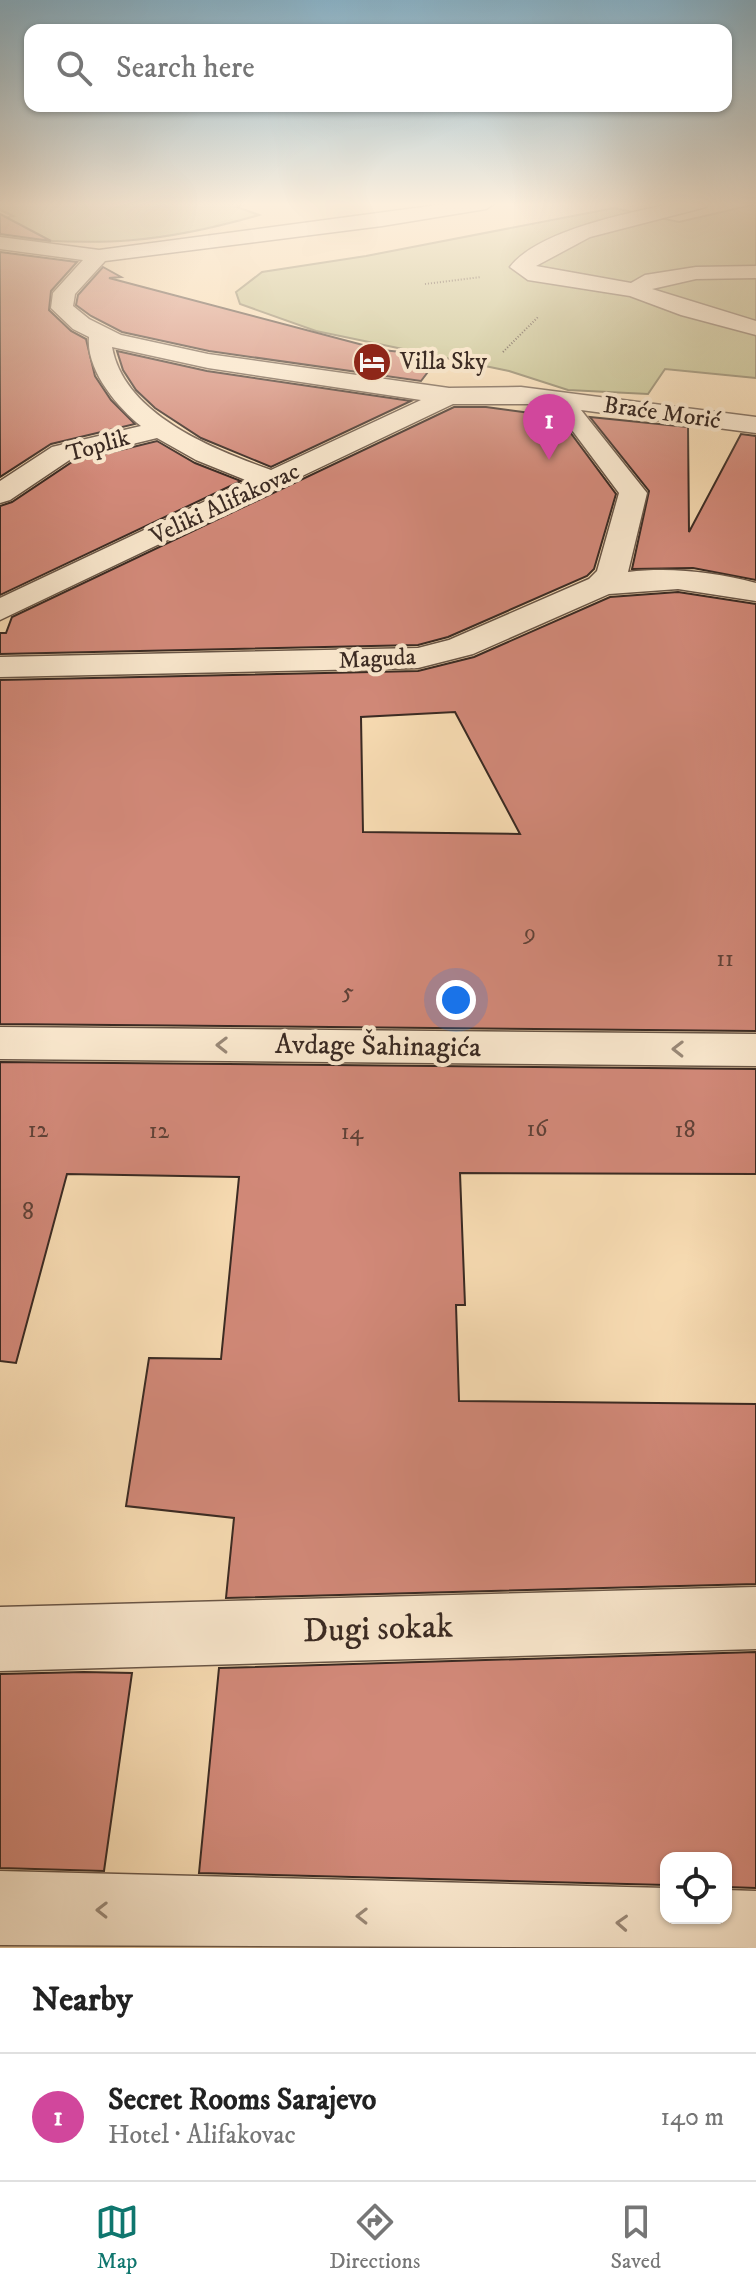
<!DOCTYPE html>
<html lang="en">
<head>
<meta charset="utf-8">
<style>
	body { margin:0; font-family:"IM FELL DW Pica",serif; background:#f6f6f6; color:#222 }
	.controls { position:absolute; right:24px; bottom:24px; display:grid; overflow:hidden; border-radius:16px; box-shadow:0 2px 6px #0004 }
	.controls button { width:72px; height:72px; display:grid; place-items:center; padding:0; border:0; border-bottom:2px solid #e0e0e0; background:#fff; color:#222; font:40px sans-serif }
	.you { position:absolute; left:456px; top:1000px; width:28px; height:28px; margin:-20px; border:6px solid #fff; border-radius:50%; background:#1a73e8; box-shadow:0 0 0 12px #1a73e833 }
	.badge { display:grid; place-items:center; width:52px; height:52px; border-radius:50%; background:#0f766e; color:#fff; font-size:26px; font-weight:700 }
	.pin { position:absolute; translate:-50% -66px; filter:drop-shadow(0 2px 4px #0008) }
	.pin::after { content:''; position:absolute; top:42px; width:28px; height:24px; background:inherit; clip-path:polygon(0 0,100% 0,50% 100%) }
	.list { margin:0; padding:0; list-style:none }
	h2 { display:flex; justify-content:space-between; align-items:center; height:104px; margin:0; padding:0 32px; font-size:34px }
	h2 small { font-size:26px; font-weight:400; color:#767676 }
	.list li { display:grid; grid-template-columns:52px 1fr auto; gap:24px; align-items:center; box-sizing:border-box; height:128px; padding:0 32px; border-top:2px solid #e0e0e0 }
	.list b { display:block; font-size:30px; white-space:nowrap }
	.list p { margin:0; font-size:26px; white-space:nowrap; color:#767676 }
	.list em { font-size:26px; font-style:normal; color:#767676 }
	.icon { flex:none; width:44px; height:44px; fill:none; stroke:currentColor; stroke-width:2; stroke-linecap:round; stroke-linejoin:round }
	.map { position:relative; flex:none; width:756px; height:1948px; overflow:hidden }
	.search { position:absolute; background:#fff; box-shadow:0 2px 6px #0004; left:24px; right:24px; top:24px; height:88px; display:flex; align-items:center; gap:20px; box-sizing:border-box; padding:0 28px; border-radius:16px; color:#767676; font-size:30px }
	.sheet { height:232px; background:#fff }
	nav { display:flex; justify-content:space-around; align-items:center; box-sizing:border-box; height:112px; border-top:2px solid #e0e0e0; background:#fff; font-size:22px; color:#767676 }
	nav a { display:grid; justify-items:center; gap:4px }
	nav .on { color:#0f766e }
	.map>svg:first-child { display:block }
	.green { fill:#c0bf8a; stroke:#7d7456; stroke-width:2 }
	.building { fill:#d28979; stroke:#3a2a23; stroke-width:2; fill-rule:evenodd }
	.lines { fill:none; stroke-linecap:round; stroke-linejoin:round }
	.minor-casing { stroke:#6a5647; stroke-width:3 }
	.path { stroke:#3a2a23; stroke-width:2; stroke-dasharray:1 2; stroke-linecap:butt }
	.minor { fill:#fae8ce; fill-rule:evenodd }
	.oneway { stroke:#9a8978 }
	.labels { text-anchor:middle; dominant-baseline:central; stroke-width:8; stroke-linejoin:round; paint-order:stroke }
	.far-poi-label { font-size:24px; fill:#3a2a23; stroke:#fae8ce; text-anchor:start }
	.far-street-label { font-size:24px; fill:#3a2a23; stroke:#fae8ce }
	.number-label { font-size:24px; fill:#604238 }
	.street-label { font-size:28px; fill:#3a2a23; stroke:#fae8ce }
	.near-street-label { font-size:34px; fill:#3a2a23; stroke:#fae8ce }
</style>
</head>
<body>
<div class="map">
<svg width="756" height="1948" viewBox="0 0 756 1948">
	<rect width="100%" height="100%" fill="#f8dcb3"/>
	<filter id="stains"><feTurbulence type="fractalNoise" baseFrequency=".0025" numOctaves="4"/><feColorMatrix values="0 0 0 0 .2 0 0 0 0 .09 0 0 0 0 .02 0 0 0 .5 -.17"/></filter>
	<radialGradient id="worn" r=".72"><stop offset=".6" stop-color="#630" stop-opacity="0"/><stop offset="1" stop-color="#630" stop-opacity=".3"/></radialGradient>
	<g class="green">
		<path d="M 0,203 L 249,203 L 237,207 L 259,215 C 162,243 100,247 0,237 L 0,219 L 13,216 L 0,210 Z"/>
		<polygon points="756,204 756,378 665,369 648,394 568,390 509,371 316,331 240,304 236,292 262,272 366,256 614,208 679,222"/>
	</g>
	<g class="building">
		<polygon points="0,214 51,241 0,234"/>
		<polygon points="0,252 77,262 51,291 49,310 71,331 86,339 95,376 111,400 135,424 51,444 0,477"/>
		<polygon points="103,267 121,277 109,278 382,350 440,356 421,381 209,351 122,332 91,316 76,305 78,295"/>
		<polygon points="117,351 207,371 411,401 271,467 201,438 155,408 136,390 123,370"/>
		<polygon points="454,407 486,407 538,414 564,424 616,494 594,569 587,576 448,637 418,645 0,654 0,633 6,633 12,617"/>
		<polygon points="590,417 688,427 689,532 741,434 756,436 756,580 693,568 632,569 649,491"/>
		<polygon points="157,441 195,463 241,481 0,595 0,506 12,502 72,462"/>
		<path d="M 678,592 L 756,604 L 756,1031 L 0,1024 L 0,680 L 418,671 L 474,657 L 610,597 ZM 455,712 L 520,834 L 363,832 L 361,717 Z"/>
		<polygon points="0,1062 756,1069 756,1174 460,1173 465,1305 456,1305 459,1401 756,1404 756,1584 226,1598 234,1518 126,1506 149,1358 221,1359 239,1177 67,1174 16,1363 0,1361"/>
		<polygon points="756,1652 756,1888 726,1887 726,1858 666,1858 666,1885 199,1873 219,1668"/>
		<polygon points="84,1672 132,1673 104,1871 0,1868 0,1674"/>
	</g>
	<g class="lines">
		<g class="minor-casing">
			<g id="minor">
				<path d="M 453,203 L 495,203 L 486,209 L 382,226 L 105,261 L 75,294 L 73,306 L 89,319 L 121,335 L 208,354 L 449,388 L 521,387 L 756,417 L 756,433 L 581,410 L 647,493 L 628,572 C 671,567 714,572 756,583 L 756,601 L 678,589 L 609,594 L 473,654 L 418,668 L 0,677 L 0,657 L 418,648 L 449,640 L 589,579 L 597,571 L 619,493 L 566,422 L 533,408 L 530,404 L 453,404 L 0,620 L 0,598 L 248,481 L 196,460 L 157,438 L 71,459 L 10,500 L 0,503 L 0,481 L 52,447 L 141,426 C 117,407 86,370 89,337 L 73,329 L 51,308 L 53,293 L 83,260 L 0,249 L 0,237 L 99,250 ZM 112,347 L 208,368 L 421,400 L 271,470 C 215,450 124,415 112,347 Z"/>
				<path d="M 676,203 L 708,203 L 706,207 L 590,237 L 536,266 L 631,283 L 645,275 L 696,267 L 756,266 L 756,278 L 696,279 L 652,289 L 756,321 L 756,335 L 681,315 L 630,296 L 528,280 L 510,267 C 538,230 632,212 676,203 Z"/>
				<polygon points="0,1027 756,1034 756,1066 0,1059"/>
				<polygon points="756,1587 756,1649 0,1671 0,1607"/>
				<polygon points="0,1871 666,1888 666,1918 726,1918 726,1890 756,1891 756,1948 0,1945"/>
			</g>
		</g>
		<g class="path">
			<polyline points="425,284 481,277"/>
			<polyline points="503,352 538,317"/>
		</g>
		<use href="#minor" class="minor"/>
	</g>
	<defs><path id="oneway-chevron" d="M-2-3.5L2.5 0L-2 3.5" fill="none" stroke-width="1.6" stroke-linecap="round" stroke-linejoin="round" transform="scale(2)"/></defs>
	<g class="oneway">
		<use href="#oneway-chevron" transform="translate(222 1045) rotate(-179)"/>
		<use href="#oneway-chevron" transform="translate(678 1049) rotate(-179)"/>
		<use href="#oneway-chevron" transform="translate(102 1910) rotate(-179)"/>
		<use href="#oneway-chevron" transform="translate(362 1916) rotate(-179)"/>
		<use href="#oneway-chevron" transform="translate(622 1923) rotate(-177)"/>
	</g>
	<linearGradient id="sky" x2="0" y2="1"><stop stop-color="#8ab7cf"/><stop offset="0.43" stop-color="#fcefdd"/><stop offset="1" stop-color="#fcefdd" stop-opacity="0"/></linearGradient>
	<rect width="756" height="475" fill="url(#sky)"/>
	<defs>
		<g id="hotel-disc" transform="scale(2)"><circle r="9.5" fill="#8f2418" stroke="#fae8ce"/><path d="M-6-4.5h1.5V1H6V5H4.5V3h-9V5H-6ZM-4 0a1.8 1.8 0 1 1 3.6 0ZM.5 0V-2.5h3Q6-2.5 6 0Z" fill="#fff"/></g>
	</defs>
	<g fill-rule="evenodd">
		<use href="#hotel-disc" x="372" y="362"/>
	</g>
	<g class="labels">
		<g class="far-poi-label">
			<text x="400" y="362">Villa Sky</text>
		</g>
		<g class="far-street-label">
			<text transform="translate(662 413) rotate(8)">Braće Morić</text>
			<text transform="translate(98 446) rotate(-16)">Toplik</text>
			<text transform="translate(225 504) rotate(-25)">Veliki Alifakovac</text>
			<text transform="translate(377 659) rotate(-3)">Maguda</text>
		</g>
		<g class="number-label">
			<text x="530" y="933">9</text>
			<text x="725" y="959">11</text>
			<text x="348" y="992">5</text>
			<text x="537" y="1129">16</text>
			<text x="38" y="1130">12</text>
			<text x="685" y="1130">18</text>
			<text x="159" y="1131">12</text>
			<text x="352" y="1132">14</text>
			<text x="28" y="1212">8</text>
		</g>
		<g class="street-label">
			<text transform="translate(378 1046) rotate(1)">Avdage Šahinagića</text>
		</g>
		<g class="near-street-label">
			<text transform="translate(378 1629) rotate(-2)">Dugi sokak</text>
		</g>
	</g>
	<rect width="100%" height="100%" filter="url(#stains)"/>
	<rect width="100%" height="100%" fill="url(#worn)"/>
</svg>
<div class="controls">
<button><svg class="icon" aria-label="locate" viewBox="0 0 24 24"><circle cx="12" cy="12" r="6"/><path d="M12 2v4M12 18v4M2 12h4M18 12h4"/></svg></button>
</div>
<div class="you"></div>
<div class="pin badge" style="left:549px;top:460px;background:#d1479c">1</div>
<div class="search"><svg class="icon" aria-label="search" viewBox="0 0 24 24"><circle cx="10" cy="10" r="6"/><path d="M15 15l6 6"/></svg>Search here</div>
</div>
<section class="sheet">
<h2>Nearby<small></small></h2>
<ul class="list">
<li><span class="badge" style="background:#d1479c">1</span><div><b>Secret Rooms Sarajevo</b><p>Hotel · Alifakovac</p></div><em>140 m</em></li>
</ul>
</section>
<nav>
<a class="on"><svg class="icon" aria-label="map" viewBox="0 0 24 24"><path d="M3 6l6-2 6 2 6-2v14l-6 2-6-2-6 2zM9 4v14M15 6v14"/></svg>Map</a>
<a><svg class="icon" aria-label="directions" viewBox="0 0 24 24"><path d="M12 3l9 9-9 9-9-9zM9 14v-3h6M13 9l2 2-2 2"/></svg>Directions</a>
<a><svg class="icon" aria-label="saved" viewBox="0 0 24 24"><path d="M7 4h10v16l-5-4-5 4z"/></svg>Saved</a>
</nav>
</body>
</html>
